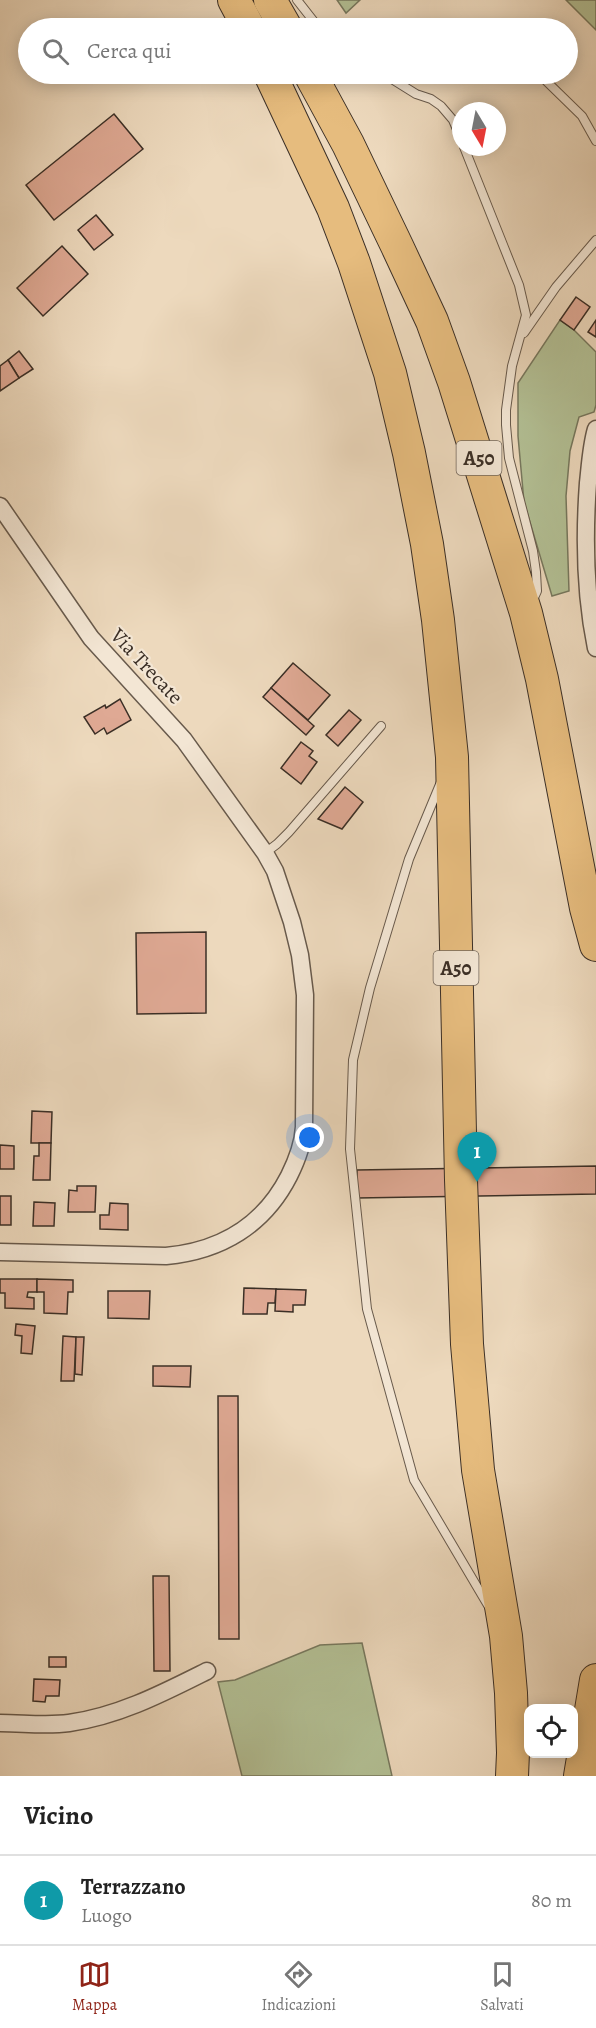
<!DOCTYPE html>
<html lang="it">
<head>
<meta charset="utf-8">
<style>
	body { margin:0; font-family:Alegreya,serif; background:#f6f6f6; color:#222 }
	.controls { position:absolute; right:18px; bottom:18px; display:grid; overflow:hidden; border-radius:12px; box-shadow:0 3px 15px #0003 }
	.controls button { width:54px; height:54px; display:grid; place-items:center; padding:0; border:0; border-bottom:2px solid #e0e0e0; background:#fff; color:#222; font:30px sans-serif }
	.compass { position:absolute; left:452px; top:102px; width:54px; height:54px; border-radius:50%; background:#fff; box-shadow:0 3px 15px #0003; rotate:170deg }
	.you { position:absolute; left:310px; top:1138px; width:21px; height:21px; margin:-15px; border:4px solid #fff; border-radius:50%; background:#1a73e8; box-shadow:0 0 0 9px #1a73e833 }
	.badge { display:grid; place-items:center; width:39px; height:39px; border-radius:50%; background:#8f2418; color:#fff; font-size:20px; font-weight:700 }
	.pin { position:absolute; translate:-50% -50px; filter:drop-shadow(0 2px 3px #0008) }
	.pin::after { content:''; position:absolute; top:32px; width:21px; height:18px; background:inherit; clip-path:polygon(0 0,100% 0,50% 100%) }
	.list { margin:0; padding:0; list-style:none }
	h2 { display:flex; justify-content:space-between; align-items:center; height:78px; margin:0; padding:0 24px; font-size:26px }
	h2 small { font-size:20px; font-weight:400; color:#767676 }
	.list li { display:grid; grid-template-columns:39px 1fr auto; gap:18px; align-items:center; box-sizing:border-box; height:90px; padding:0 24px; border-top:2px solid #e0e0e0 }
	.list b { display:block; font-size:22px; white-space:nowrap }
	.list p { margin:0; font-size:20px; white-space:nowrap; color:#767676 }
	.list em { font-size:20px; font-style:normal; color:#767676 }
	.icon { flex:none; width:33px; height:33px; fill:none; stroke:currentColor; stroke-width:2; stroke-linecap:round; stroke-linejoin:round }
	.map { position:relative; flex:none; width:596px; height:1776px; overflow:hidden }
	.search { position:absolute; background:#fff; box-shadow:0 3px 15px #0003; left:18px; right:18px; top:18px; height:66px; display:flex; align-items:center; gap:15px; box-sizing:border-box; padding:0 21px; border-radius:33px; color:#767676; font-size:22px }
	.sheet { height:168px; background:#fff }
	nav { display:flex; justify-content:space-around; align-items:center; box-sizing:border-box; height:84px; border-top:2px solid #e0e0e0; background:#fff; font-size:16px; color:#767676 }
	nav a { display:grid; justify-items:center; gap:3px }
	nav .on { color:#8f2418 }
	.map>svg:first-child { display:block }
	.green { fill:#b3c095; stroke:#77785e; stroke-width:1.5 }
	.building { fill:#dfa994; stroke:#3b2f26; stroke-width:1.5 }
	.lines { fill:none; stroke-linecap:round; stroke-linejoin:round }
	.lane-casing { stroke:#685a4c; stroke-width:10 }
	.street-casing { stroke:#685a4c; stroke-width:19 }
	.highway-casing { stroke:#3b2f26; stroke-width:34 }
	.lane { stroke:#f3e6d4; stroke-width:8 }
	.street { stroke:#f3e6d4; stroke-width:16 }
	.highway { stroke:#e6bc7e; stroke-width:32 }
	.labels { text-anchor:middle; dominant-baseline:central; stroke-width:4.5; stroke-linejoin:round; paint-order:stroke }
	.shield { fill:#f3e6d4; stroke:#72665a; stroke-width:1.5 }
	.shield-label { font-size:20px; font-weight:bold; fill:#3b2f26 }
	.street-label { font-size:21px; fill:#3b2f26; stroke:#f3e6d4 }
</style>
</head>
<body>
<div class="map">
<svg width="596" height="1776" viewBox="0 0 596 1776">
	<rect width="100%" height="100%" fill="#edd9bd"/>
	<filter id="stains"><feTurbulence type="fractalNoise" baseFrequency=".00333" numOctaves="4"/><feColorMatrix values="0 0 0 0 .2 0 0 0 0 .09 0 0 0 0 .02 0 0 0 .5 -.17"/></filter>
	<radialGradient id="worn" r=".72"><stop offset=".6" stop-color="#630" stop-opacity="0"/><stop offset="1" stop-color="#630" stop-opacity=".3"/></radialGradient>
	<g class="green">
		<polygon points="337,0 360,0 346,13"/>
		<polygon points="566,0 596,0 596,30"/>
		<polygon points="560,320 574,330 596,352 596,405 594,412 579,417 570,451 566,496 569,591 552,596 524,502 518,436 518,383"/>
		<polygon points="362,1643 392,1776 242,1776 218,1682 235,1680 320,1645"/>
	</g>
	<g class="building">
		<polygon points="114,114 143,149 54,220 26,185"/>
		<polygon points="96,215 113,235 94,250 78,230"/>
		<polygon points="62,246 88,274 43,316 17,288"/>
		<polygon points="576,297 590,307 574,330 560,320"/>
		<polygon points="596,320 596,337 588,332"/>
		<polygon points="19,351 33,369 19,378 8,360"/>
		<polygon points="8,360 19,378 0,391 0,366"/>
		<polygon points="293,663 330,695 308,720 271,688"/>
		<polygon points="271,688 314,726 306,735 263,697"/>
		<polygon points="120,699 131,720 107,734 104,728 95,734 84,717 105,705 106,708"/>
		<polygon points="349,710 361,720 338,746 326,735"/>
		<polygon points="301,742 313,751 309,756 317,762 301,784 281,768"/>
		<polygon points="345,787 363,802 342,829 318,819"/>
		<polygon points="206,932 206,1013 137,1014 136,933"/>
		<polygon points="32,1111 52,1112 51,1143 31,1143"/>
		<polygon points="39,1143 51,1143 50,1180 33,1180 34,1156 39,1156"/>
		<polygon points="0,1145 14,1146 14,1169 0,1169"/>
		<polygon points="596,1166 596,1194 357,1198 357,1170"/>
		<polygon points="77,1186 96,1186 95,1212 68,1212 69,1190 77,1191"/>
		<rect x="0" y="1196" width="11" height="29"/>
		<polygon points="34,1202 55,1203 54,1226 33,1226"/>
		<polygon points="110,1203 128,1204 128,1230 100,1229 100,1215 109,1215"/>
		<polygon points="0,1279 37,1279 37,1292 28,1292 27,1297 34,1298 34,1309 5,1308 5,1293 0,1293"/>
		<polygon points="37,1279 73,1280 73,1292 68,1292 67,1314 44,1313 44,1292 37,1292"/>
		<polygon points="244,1288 276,1289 275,1303 268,1303 267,1314 243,1314"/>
		<polygon points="276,1289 306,1290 305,1305 293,1305 293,1312 275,1311"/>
		<polygon points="108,1291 150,1291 149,1319 108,1318"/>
		<polygon points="16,1324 35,1326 32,1354 21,1353 22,1336 15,1335"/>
		<polygon points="63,1336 76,1337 74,1381 61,1381"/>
		<polygon points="76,1337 84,1337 82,1375 75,1374"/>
		<polygon points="153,1366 191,1366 190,1387 153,1386"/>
		<polygon points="218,1396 238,1396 239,1639 219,1639"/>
		<polygon points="153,1576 169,1576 170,1671 154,1671"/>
		<rect x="49" y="1657" width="17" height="10"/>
		<polygon points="34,1679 60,1680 59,1696 46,1696 45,1702 33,1701"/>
	</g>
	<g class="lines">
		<g class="lane-casing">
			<g id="lane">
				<polyline points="297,0 319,28"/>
				<polyline points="384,74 416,94 431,99 441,106 453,120 461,139"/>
				<polyline points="539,74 582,116 596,141"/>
				<polyline points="464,147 519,285 526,315 512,366 506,410 506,425 509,458 533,551 536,572 537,591 532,602"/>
				<polyline points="524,333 556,287 596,240"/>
				<polyline points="441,782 409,859 370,988 353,1060 350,1149 367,1309 414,1480 489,1607"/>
				<polyline points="265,853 277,844 289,832 381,726"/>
			</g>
		</g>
		<g class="street-casing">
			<g id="street">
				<path d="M 596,429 C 591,446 590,465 588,483 C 584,538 585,595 596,648"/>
				<path d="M 0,506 L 91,638 L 184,740 L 265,853 L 275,871 L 292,922 L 300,955 L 305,995 L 304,1127 C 303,1145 297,1160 289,1176 C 264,1225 221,1251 166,1256 L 0,1252"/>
				<path d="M 0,1723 C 23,1723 47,1726 69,1723 C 119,1716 163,1693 207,1671"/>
			</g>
		</g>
		<g class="highway-casing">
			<g id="highway">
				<polyline points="234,0 249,28"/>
				<polyline points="270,0 286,28"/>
				<polyline points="270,74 333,208 354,263 390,373 409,453 427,544 438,620 452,757 461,1180 467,1344 478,1470 506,1636 511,1693 513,1753 512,1776"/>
				<polyline points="310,74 348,144 397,246 432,321 454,382 526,613 542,679 586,908 596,945"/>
				<polyline points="580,1776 596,1680"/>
			</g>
		</g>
		<use href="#lane" class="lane"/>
		<use href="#street" class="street"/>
		<use href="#highway" class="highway"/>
	</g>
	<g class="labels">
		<g class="shield">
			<rect x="456.5" y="441" width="45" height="34" rx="4.5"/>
			<rect x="433.5" y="951" width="45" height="34" rx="4.5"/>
		</g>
		<g class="shield-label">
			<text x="479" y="458">A50</text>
			<text x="456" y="968">A50</text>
		</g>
		<g class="street-label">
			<text transform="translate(147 666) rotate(47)">Via Trecate</text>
		</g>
	</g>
	<rect width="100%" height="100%" filter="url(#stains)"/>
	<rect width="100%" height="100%" fill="url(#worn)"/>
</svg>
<div class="controls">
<button><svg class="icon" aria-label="locate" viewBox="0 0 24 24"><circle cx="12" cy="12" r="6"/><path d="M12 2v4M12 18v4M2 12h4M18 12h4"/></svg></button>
</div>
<svg class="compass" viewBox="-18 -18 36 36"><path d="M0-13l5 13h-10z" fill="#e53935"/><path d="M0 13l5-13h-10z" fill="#767676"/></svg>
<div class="you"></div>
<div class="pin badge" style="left:477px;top:1182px;background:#0f9aa8">1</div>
<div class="search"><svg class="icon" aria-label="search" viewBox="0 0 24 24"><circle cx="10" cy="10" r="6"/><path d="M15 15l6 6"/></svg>Cerca qui</div>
</div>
<section class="sheet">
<h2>Vicino<small></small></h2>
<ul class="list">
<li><span class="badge" style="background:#0f9aa8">1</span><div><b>Terrazzano</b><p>Luogo</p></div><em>80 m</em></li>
</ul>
</section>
<nav>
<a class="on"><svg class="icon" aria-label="map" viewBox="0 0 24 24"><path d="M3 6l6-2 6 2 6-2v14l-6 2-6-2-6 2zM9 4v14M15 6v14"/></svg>Mappa</a>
<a><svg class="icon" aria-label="directions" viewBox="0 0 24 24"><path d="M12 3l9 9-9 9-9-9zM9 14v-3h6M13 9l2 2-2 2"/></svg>Indicazioni</a>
<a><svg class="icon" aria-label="saved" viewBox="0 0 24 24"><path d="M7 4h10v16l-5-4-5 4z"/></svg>Salvati</a>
</nav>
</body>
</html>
